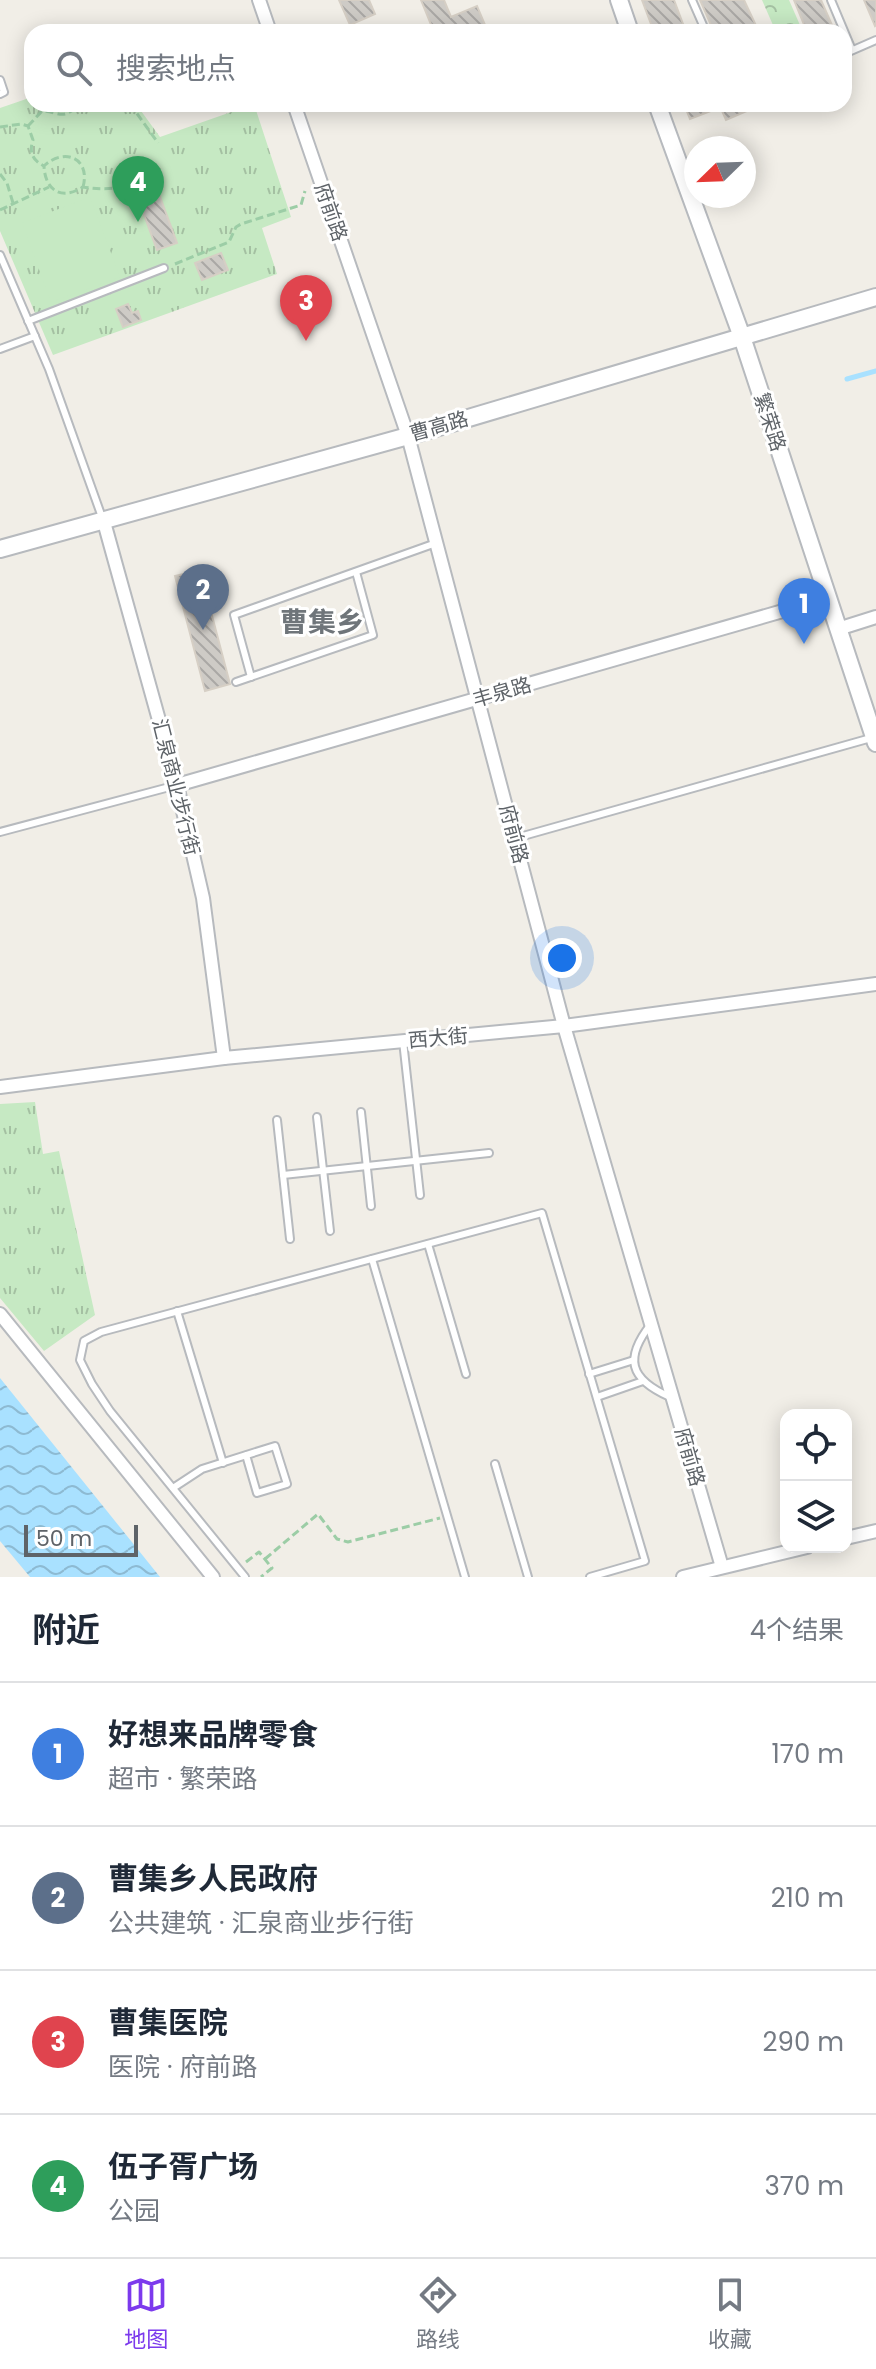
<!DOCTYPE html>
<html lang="zh">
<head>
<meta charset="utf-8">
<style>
	body { margin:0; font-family:Poppins,"Noto Sans SC",sans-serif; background:#f2f2f3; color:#1f2937 }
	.controls { position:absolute; right:24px; bottom:24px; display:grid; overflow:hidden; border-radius:16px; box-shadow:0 4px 20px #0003 }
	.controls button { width:72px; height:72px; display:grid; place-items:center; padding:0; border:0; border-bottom:2px solid #e0e1e3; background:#fff; color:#1f2937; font:40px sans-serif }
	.compass { position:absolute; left:684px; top:136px; width:72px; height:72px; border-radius:50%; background:#fff; box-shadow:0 4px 20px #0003; rotate:247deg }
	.scale { position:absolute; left:24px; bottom:20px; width:114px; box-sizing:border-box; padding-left:8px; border:4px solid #5e6368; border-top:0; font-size:22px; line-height:28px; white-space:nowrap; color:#5e6368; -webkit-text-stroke:6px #fff; paint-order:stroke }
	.you { position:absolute; left:562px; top:958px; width:28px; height:28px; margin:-20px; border:6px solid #fff; border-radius:50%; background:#1a73e8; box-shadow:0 0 0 12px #1a73e833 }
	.badge { display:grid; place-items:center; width:52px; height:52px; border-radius:50%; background:#7c3aed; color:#fff; font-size:26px; font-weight:700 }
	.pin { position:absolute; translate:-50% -66px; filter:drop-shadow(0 2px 4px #0008) }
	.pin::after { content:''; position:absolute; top:42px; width:28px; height:24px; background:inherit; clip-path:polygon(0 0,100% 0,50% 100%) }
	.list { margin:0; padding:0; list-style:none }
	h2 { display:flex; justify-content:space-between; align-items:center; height:104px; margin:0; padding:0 32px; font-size:34px }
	h2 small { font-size:26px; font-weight:400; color:#747a83 }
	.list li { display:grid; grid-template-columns:52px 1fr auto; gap:24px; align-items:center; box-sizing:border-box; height:144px; padding:0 32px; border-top:2px solid #e0e1e3 }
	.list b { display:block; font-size:30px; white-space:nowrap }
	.list p { margin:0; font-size:26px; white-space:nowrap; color:#747a83 }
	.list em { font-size:26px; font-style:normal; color:#747a83 }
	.icon { flex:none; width:44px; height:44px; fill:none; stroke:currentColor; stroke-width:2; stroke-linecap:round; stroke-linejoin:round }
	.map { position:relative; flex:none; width:876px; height:1577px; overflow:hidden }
	.search { position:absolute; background:#fff; box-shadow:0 4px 20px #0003; left:24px; right:24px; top:24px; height:88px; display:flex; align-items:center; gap:20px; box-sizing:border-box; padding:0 28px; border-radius:24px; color:#747a83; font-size:30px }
	.sheet { height:680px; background:#fff }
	nav { display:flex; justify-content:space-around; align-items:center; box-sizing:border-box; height:112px; border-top:2px solid #e0e1e3; background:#fff; font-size:22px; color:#747a83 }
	nav a { display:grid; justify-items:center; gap:4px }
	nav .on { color:#7c3aed }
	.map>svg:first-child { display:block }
	.forest { fill:url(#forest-crowns) }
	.park { fill:url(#park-tufts) }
	.pitch { fill:#c6e9c3 }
	.water { fill:url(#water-waves) }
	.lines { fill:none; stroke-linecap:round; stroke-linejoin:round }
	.stream { stroke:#a9e1ff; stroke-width:5 }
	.building { fill:url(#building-back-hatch); stroke:#d6cfc5; stroke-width:2 }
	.service-casing { stroke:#b7babe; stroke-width:10 }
	.minor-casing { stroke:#b7babe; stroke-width:16 }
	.tertiary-casing { stroke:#b7babe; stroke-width:20 }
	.path { stroke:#9ccda6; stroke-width:3; stroke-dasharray:8 4; stroke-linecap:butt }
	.service { stroke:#fff; stroke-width:6 }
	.minor { stroke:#fff; stroke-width:12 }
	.tertiary { stroke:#fff; stroke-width:16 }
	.labels { text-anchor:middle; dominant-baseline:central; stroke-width:6; stroke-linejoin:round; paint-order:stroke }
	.street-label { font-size:20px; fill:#5e6368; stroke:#fff }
	.district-label { font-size:28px; font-weight:bold; fill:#6f757a; stroke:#fff }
</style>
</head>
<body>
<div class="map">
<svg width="876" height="1577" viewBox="0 0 876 1577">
	<defs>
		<pattern id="forest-crowns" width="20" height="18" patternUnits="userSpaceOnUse" patternTransform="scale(2)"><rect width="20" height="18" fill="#c6e9c3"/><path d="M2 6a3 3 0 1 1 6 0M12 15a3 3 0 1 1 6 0" fill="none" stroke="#a4c0a2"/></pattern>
		<pattern id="park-tufts" width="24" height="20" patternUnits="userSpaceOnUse" patternTransform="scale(2)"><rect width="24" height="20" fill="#c6e9c3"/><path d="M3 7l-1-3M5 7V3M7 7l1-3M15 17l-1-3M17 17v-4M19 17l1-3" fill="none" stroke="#a4c0a2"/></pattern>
		<pattern id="water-waves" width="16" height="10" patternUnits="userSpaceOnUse" patternTransform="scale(2)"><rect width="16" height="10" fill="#a9e1ff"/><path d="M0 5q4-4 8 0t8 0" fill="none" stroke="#8dbad2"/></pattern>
		<pattern id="building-back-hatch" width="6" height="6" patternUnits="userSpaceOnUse" patternTransform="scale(2)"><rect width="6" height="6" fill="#cecbc6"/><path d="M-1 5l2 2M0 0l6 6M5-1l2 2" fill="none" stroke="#aaa8a5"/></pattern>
	</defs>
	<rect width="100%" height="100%" fill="#f1eee7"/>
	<polygon class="forest" points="762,0 789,0 803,32 776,32"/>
	<g class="park">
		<polygon points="32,97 32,104 136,104 160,137 254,104 291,217 262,228 277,274 53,355 0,231 0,108"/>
		<polygon points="35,1102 43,1154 59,1151 95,1315 44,1351 0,1298 0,1104"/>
	</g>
	<polygon class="pitch" points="90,197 120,277 51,302 22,223"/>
	<polygon class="water" points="0,1378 160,1577 30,1577 0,1541"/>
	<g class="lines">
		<polyline class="stream" points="847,379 876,371"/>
	</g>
	<g class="building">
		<polygon points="339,0 369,0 375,14 350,25"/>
		<polygon points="421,0 444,0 451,17 477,6 488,32 434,32"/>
		<polygon points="642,0 674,0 686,32 654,32"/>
		<polygon points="700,0 744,0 759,32 714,32"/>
		<polygon points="794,0 821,0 835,32 807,32"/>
		<polygon points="864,0 876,0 876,25 875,26"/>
		<polygon points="684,104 713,104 716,109 690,119"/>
		<polygon points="719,104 763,104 726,120"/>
		<polygon points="159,194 177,243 157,250 139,201"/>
		<polygon points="221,253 228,270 202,280 195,263"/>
		<polygon points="128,304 132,313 138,311 141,320 123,327 116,309"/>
		<polygon points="200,570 230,684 205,691 175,576"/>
	</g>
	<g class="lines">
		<g class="service-casing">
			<g id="service">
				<polyline points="692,0 706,32"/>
				<polyline points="831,0 852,50"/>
				<polyline points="844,54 876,40"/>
				<polyline points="0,80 4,92 0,94"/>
				<polyline points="0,255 49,369 103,520"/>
				<polyline points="28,321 164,268"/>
				<polyline points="0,349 35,336"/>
				<polyline points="251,677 234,615 436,543"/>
				<polyline points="236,682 373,635 356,572"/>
				<polyline points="0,832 177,785"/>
				<polyline points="516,838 871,738"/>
				<polyline points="403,1041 420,1195"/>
				<polyline points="361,1112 371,1206"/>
				<polyline points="317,1117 330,1231"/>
				<polyline points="277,1120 290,1239"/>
				<polyline points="283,1175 489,1153"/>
				<polyline points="428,1244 466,1374"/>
				<polyline points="372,1259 465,1577"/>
				<polyline points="177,1311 223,1463"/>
				<path d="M 651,1324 C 624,1358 629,1379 670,1397"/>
				<polyline points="589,1374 634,1360"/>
				<polyline points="597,1397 643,1381"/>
				<polyline points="495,1464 528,1577"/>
				<polyline points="173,1488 202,1469 275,1446 287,1484 257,1493 246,1455"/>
				<polyline points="245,1577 110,1411 92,1384 80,1360 84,1341 101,1332 542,1213 645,1561 590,1577"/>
			</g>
		</g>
		<g class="minor-casing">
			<g id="minor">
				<polyline points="259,0 270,32"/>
				<polyline points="294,104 408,436 564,1026 722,1567"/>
				<polyline points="104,522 177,785 203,898 224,1058"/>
				<polyline points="838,629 876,617"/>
				<polyline points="177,785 828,598"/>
				<polyline points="0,1087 224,1058 564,1026 876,984"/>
				<polyline points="0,1314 213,1577"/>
				<polyline points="846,1538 876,1531"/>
				<polyline points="683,1577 807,1547"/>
			</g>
		</g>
		<g class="tertiary-casing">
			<g id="tertiary">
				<polyline points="619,0 630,32"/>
				<polyline points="657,104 742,337 876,743"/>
				<polyline points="0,549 408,436 876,297"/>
			</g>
		</g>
		<g class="path">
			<polyline points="130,104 158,143"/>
			<path d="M 28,126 L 42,111 C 61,112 62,121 80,104"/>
			<path d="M 0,127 L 21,124 L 28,126 L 33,140 C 29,152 32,160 44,166"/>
			<polyline points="0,174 7,183 13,203"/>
			<path d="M 83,187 C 91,158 64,147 44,166 C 45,190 61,201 83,187 C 107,191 124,188 147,180"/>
			<polyline points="0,210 49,187"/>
			<polyline points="175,264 229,242 236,227 241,224 301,205 305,191"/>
			<polyline points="265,1559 318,1514 337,1539 348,1542 440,1518"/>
			<polyline points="246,1562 259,1552 272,1568 261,1577"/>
		</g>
		<use href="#service" class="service"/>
		<use href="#minor" class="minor"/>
		<use href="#tertiary" class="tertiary"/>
	</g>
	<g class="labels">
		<g class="street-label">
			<text transform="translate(331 212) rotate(71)">府前路</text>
			<text transform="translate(770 422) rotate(72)">繁荣路</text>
			<text transform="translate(439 426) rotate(-16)">曹高路</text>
			<text transform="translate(502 692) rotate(-16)">丰泉路</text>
			<text transform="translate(176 787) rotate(76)">汇泉商业步行街</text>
			<text transform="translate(514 834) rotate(75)">府前路</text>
			<text transform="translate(438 1038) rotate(-5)">西大街</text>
			<text transform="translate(690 1457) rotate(74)">府前路</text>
		</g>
		<g class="district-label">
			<text x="322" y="622">曹集乡</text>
		</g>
	</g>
</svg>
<div class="controls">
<button><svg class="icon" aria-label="locate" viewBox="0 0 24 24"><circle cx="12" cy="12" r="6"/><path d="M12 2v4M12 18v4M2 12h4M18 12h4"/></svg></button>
<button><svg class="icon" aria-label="layers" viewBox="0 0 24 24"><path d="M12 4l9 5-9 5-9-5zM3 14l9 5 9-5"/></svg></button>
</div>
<svg class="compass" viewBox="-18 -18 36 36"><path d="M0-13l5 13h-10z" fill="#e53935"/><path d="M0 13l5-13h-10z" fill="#747a83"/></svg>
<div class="scale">50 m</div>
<div class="you"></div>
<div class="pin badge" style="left:804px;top:644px;background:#3f7fe0">1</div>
<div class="pin badge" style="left:203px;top:630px;background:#5c6f8a">2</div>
<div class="pin badge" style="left:306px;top:341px;background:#e0444e">3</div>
<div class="pin badge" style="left:138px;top:222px;background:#2e9e5b">4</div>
<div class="search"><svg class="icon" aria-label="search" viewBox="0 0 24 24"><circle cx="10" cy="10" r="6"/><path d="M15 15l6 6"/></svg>搜索地点</div>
</div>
<section class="sheet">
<h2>附近<small>4个结果</small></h2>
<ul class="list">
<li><span class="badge" style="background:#3f7fe0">1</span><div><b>好想来品牌零食</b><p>超市 · 繁荣路</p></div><em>170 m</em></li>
<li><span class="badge" style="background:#5c6f8a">2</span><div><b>曹集乡人民政府</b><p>公共建筑 · 汇泉商业步行街</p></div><em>210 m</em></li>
<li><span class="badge" style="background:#e0444e">3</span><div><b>曹集医院</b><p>医院 · 府前路</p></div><em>290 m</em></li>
<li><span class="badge" style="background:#2e9e5b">4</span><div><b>伍子胥广场</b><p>公园</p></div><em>370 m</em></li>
</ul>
</section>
<nav>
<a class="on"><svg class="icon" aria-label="map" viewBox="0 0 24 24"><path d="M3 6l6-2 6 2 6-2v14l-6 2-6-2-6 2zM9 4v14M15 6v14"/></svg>地图</a>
<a><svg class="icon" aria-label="directions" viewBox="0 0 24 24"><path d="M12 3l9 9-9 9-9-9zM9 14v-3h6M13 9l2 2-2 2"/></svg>路线</a>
<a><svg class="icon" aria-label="saved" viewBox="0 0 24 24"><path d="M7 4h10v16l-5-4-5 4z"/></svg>收藏</a>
</nav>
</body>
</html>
